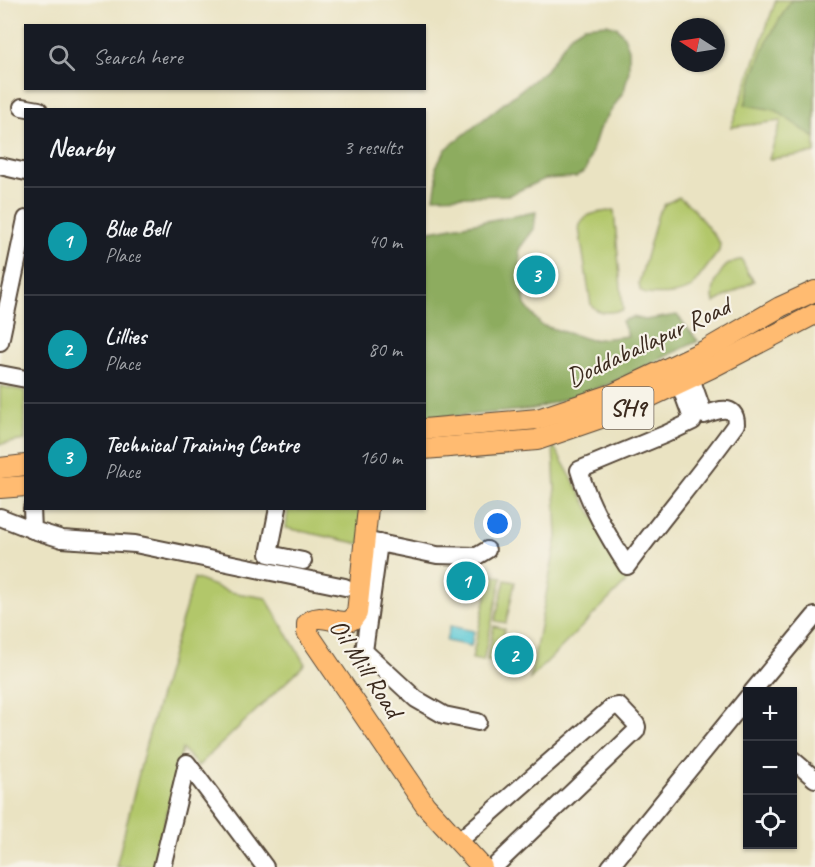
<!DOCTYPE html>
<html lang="en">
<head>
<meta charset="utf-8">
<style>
	body { margin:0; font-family:Caveat,sans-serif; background:#242831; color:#f1f3f6 }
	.controls { position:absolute; right:18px; bottom:18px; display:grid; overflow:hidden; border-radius:0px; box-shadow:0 2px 4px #0004 }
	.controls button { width:54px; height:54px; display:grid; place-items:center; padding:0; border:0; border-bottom:2px solid #363941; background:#171b24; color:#f1f3f6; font:30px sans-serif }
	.compass { position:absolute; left:671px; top:18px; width:54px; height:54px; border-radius:50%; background:#171b24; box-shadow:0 2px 4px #0004; rotate:282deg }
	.you { position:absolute; left:498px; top:524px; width:21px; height:21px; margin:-15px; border:4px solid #fff; border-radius:50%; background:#1a73e8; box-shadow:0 0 0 9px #1a73e833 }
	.badge { display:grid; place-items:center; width:39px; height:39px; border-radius:50%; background:#b45309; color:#fff; font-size:20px; font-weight:700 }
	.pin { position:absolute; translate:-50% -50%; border:3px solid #fff; box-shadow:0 2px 6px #0006 }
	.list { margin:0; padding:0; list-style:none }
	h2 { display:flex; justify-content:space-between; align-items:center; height:78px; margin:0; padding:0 24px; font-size:26px }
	h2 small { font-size:20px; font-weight:400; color:#9ea1a6 }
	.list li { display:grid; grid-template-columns:39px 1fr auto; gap:18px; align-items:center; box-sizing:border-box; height:108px; padding:0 24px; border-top:2px solid #363941 }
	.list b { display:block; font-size:22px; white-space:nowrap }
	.list p { margin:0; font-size:20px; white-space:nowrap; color:#9ea1a6 }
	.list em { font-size:20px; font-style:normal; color:#9ea1a6 }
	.icon { flex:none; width:33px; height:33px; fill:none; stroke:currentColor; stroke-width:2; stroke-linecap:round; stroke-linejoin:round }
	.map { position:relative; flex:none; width:815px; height:867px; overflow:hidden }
	.search { position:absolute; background:#171b24; box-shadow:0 2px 4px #0004; left:24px; top:24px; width:402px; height:66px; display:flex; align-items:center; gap:15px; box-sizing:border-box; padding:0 21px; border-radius:0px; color:#9ea1a6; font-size:22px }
	.panel { position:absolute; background:#171b24; box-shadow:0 2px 4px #0004; left:24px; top:108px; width:402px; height:402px; border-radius:0px }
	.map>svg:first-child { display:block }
	.green { fill:#b2c76b; stroke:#767844; stroke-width:1.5 }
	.forest { fill:#8dac5f; stroke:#646b3e; stroke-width:1.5 }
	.water { fill:#5dc9d6; stroke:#4c7a7a; stroke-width:1.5 }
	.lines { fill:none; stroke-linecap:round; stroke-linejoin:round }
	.minor-casing { stroke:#554637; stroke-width:20 }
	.major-casing { stroke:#554637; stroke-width:22 }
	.minor { stroke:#fff; stroke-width:16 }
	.major { stroke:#ffbb71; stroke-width:20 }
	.labels { text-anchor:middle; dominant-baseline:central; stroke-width:4.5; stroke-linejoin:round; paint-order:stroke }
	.shield { fill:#f7f3e8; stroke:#73665b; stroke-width:1.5 }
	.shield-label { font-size:24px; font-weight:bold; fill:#3b2a1e }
	.street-label { font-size:26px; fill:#3b2a1e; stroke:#f7f3e8 }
</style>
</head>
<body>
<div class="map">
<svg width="815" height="867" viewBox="0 0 815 867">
	<rect width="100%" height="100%" fill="#f7f3e8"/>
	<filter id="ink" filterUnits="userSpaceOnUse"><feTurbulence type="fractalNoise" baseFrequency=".0167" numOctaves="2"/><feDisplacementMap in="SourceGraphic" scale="12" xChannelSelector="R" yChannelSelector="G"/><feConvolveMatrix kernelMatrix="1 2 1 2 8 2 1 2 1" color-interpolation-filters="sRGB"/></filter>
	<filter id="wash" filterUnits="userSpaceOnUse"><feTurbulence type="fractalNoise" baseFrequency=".008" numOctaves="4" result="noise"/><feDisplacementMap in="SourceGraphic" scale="24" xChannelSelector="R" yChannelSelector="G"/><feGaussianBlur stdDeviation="1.35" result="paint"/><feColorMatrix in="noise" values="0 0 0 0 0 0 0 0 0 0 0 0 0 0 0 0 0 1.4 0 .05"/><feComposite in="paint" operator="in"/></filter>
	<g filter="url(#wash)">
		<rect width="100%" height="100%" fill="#eae3c2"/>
		<g class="green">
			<polygon points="776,0 815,0 815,153 769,159 781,121 731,127"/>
			<path d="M 679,197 L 692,207 L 720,243 L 719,251 L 692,287 C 680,296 660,295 645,294 L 640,290 L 639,283 L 658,214 L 665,204 Z"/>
			<path d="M 614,210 L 623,310 C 610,312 600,316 591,305 L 579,228 C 583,211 600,213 614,210 Z"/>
			<path d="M 739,260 L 742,260 L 748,273 L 754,281 L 714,303 C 710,286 721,263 739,260 Z"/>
			<polygon points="0,386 25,391 25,440 0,444"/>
			<polygon points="553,445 629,579 530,679 557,537"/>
			<polygon points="288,509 363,509 361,544 286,528"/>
			<polygon points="491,574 502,577 483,661 472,659"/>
			<polygon points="194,578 230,592 266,598 305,664 198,766 182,749 154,867 116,867 146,744"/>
			<polygon points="505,580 515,582 506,623 495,621"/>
			<polygon points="494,626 505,629 497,662 487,660"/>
		</g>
		<g class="forest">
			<polygon points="791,0 815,0 815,138 775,110 745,105 753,76 767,41"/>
			<polygon points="607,24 618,28 624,36 629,49 629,71 624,91 599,129 586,170 576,177 545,179 509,195 434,197 437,180 436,167 446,149 546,70 571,34 584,26"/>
			<polygon points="536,212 534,229 519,249 525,305 541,325 591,340 628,336 622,321 633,317 645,320 677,315 698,341 607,385 534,409 425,419 425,232"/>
		</g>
		<polygon class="water" points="450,626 474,631 471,646 446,641"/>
	</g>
	<g filter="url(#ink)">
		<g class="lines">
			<g class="minor-casing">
				<g id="minor">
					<polyline points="22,107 39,110"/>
					<polyline points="0,166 26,172"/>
					<polyline points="0,342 26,219"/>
					<polyline points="0,374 26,379"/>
					<path d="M 679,383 L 693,421 L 666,434 L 579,470 C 589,504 608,536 627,566 C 662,518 701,473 736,424 C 736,403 717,410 704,415 L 691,378"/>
					<polyline points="32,508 33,530 62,539 135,544 345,587"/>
					<polyline points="278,508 269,554 303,561"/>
					<polyline points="0,517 33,530"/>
					<polyline points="369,541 437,555 477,556 487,550"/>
					<polyline points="379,543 364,651 416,699 444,715 478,722"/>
					<polyline points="752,692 815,616"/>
					<polyline points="792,759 815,779"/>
					<polyline points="459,841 612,707 619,706 636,724 637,727 636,731 494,867"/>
					<polyline points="162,867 187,763 265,867"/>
					<polyline points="610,867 748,697"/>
				</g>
			</g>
			<g class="major-casing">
				<g id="major">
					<polyline points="424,429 538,419 613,394 706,350 780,307 815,291"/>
					<polyline points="424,449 537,440 618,412 711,368 815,314"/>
					<polyline points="0,468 26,465"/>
					<polyline points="0,488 26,486"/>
					<path d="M 368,508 L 357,613 L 352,620 L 345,622 C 332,622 316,612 307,624 L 307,632 L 425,805 L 482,867"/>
				</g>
			</g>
			<use href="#minor" class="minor"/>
			<use href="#major" class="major"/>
		</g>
	</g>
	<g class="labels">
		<rect class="shield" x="602.5" y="387" width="51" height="42" rx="4.5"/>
		<g class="shield-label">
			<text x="628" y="408">SH9</text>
		</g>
		<g class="street-label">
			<text transform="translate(648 342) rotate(-25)">Doddaballapur Road</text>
			<text transform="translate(366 668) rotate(57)">Oil Mill Road</text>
		</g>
	</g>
</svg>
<div class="controls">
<button>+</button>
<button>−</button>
<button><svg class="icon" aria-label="locate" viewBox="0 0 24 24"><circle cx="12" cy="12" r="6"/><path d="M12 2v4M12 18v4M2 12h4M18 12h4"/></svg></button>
</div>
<svg class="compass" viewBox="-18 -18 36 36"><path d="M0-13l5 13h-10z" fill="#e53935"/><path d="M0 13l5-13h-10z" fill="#9ea1a6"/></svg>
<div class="you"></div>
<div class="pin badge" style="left:466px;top:581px;background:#0f9aa8">1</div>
<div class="pin badge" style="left:514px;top:655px;background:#0f9aa8">2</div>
<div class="pin badge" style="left:536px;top:275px;background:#0f9aa8">3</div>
<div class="search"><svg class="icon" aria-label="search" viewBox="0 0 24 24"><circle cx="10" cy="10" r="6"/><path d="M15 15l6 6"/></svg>Search here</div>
<section class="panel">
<h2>Nearby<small>3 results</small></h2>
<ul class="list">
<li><span class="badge" style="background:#0f9aa8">1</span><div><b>Blue Bell</b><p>Place</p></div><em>40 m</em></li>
<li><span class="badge" style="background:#0f9aa8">2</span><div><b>Lillies</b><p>Place</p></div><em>80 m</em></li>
<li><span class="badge" style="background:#0f9aa8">3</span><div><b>Technical Training Centre</b><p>Place</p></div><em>160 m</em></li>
</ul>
</section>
</div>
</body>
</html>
